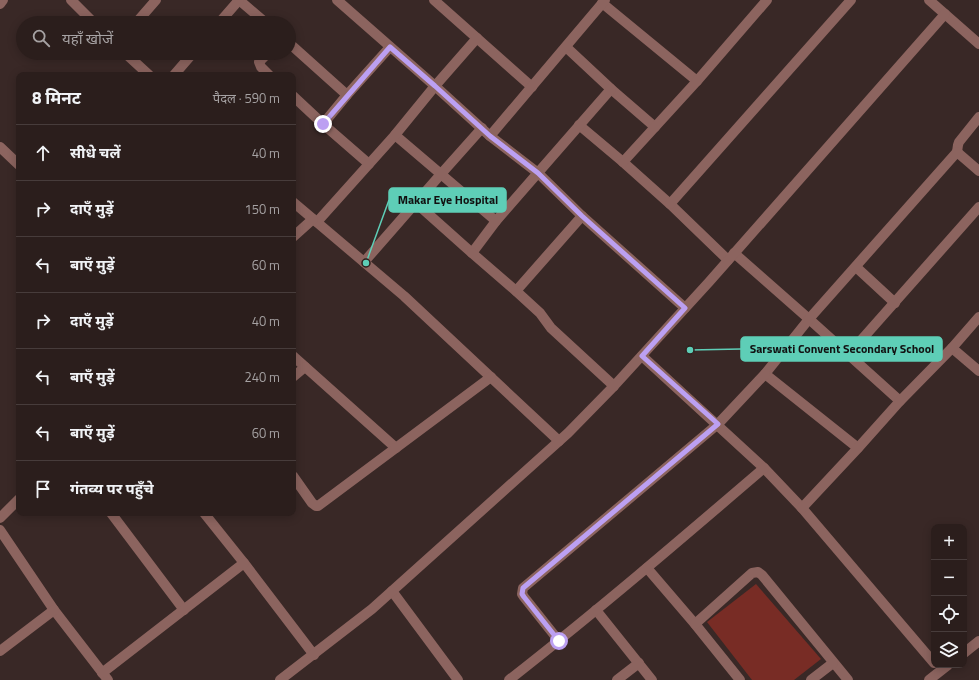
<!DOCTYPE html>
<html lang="hi">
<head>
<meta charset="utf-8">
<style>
	body { margin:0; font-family:"Titillium Web","Noto Sans Devanagari",sans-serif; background:#332725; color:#f1f3f6 }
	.controls { position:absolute; right:12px; bottom:12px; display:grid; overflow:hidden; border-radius:8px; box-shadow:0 2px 10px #0003 }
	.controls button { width:36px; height:36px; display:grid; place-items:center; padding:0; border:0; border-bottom:1px solid #473c3b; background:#2b1e1c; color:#f1f3f6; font:20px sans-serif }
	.stop { position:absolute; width:12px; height:12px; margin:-9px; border:3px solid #bca0f2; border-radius:50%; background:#fff }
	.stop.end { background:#bca0f2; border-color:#fff; box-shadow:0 1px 4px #0008 }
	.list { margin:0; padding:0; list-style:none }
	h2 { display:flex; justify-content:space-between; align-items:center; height:52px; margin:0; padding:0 16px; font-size:17px }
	h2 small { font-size:13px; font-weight:400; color:#a6a2a3 }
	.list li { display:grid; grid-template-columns:26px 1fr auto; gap:12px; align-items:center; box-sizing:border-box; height:56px; padding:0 16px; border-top:1px solid #473c3b }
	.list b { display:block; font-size:15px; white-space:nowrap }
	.list em { font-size:13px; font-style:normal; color:#a6a2a3 }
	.icon { flex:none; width:22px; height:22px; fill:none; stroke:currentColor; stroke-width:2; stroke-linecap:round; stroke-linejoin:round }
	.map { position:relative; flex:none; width:979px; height:680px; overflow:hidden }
	.search { position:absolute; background:#2b1e1c; box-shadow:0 2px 10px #0003; left:16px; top:16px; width:280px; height:44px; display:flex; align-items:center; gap:10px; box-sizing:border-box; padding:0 14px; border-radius:22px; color:#a6a2a3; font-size:15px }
	.panel { position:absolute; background:#2b1e1c; box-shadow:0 2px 10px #0003; left:16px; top:72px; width:280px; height:444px; border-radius:8px }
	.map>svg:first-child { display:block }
	.green { fill:#782c25 }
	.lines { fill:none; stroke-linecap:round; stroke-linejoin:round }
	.minor { stroke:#8c645f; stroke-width:10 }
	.route { stroke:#bca0f2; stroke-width:5 }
	.leader { fill:none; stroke:#5eceb7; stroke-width:1.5 }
	.callout-dot { fill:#5eceb7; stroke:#2f1f1c; stroke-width:1.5 }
	.callout { fill:#5eceb7; stroke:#5eceb7; stroke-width:1.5 }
	.callout-label { font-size:12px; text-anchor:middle; font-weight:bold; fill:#111 }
</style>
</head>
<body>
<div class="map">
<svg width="979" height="680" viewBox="0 0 979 680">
	<rect width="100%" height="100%" fill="#392826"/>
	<polygon class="green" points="756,584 821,659 794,680 752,680 707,622"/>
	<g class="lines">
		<g class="minor">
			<polyline points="71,0 94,23"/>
			<polyline points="239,0 266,23"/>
			<polyline points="337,0 435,86 490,136 538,173 582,216 685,308"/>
			<polyline points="434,0 532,87"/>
			<polyline points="929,0 979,44"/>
			<polyline points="602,3 697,81"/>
			<polyline points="0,4 3,0"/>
			<polyline points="136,23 156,0"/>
			<polyline points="219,23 239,0"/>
			<polyline points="289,43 347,95 390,47"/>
			<polyline points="566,47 611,89 655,127"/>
			<polyline points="125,53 149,75"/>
			<polyline points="268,53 259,62 261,67 269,75"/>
			<polyline points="174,75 193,53"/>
			<polyline points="347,95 323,124 369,164"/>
			<polyline points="293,96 323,124"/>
			<polyline points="579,125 623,162 670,204 728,260"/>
			<polyline points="395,135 496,221"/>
			<polyline points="490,136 605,0"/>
			<polyline points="0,147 19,165"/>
			<polyline points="957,152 958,145 959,142 979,117"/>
			<polyline points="623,162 697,81 767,0"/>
			<polyline points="293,202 404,296 559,441"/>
			<polyline points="416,203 472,253 496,221 611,89"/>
			<polyline points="670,204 851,0"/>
			<polyline points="317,222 395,135 435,86 477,38"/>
			<polyline points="293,237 313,219"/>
			<polyline points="472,253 516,291 540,313 551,328 614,386"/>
			<polyline points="734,253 809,319 900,401"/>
			<polyline points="364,262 441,174 482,128"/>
			<polyline points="856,267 895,303"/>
			<polyline points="516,291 582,216"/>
			<polyline points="952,348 979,371"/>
			<polyline points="848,355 979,207"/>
			<polyline points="293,356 396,448"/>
			<polyline points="642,356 764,468 802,508 934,663"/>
			<polyline points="293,377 305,367"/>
			<polyline points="858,448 765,374 809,319 957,152 979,171"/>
			<polyline points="293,476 312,503 316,506 318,506 491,377"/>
			<polyline points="802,508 858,448 900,401 952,348 979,317"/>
			<polyline points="111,513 184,610"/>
			<polyline points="204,513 244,563 314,655"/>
			<polyline points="0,518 19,499"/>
			<polyline points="0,530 54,610 108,680"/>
			<polyline points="647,568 695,624 740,680"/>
			<polyline points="392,591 458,680"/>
			<polyline points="596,610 652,680"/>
			<polyline points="695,624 752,573 758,572 762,575 848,680"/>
			<polyline points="559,641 524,597 522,594 523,588 718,424 765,374"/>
			<polyline points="0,651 54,610"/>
			<polyline points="964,653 979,641"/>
			<polyline points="102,673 244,563"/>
			<polyline points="280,680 372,609 568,433 614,386 709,282 945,14"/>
			<path d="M 509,680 C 596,612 680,540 764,468"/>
			<polyline points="617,680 639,663"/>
			<polyline points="811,680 833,663"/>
			<polyline points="929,680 948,665"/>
		</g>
	</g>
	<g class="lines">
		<polyline class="route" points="323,124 390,47 435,86 490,136 538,173 582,216 685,308 642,356 718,424 523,588 522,594 524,597 559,641"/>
	</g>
	<path class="leader" d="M366 263L389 200M690 350L741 349"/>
	<g class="callout-dot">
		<circle cx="366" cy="263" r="4"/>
		<circle cx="690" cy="350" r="4"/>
	</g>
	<g class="callout">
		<rect x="389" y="188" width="117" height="24" rx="4"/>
		<rect x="741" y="337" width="201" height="24" rx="4"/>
	</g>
	<g class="callout-label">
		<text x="448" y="204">Makar Eye Hospital</text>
		<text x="842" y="353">Sarswati Convent Secondary School</text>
	</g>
</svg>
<div class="controls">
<button>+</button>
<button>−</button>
<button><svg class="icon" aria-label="locate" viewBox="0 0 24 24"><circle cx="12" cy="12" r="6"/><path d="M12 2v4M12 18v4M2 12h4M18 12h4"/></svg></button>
<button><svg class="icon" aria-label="layers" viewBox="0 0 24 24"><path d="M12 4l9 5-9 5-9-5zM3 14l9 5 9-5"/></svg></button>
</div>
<div class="stop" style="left:559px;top:641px"></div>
<div class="stop end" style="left:323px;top:124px"></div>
<div class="search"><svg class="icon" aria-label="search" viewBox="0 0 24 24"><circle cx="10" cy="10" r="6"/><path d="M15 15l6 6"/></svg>यहाँ खोजें</div>
<section class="panel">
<h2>8 मिनट<small>पैदल · 590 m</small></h2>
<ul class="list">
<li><svg class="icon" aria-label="ahead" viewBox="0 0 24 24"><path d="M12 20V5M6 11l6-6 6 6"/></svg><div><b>सीधे चलें</b></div><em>40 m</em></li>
<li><svg class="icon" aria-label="right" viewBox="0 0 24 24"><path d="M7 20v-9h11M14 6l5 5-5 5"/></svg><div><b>दाएँ मुड़ें</b></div><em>150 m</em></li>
<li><svg class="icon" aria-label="left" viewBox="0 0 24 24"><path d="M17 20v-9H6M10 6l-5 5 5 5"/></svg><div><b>बाएँ मुड़ें</b></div><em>60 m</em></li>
<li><svg class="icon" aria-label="right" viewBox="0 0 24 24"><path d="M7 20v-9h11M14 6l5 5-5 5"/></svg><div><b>दाएँ मुड़ें</b></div><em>40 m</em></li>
<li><svg class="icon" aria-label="left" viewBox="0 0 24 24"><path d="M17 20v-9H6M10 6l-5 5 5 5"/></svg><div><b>बाएँ मुड़ें</b></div><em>240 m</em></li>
<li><svg class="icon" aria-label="left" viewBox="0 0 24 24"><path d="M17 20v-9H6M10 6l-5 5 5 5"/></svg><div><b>बाएँ मुड़ें</b></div><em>60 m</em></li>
<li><svg class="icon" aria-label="arrive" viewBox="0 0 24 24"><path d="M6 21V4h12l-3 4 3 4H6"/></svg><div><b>गंतव्य पर पहुँचे</b></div></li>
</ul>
</section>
</div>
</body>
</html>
